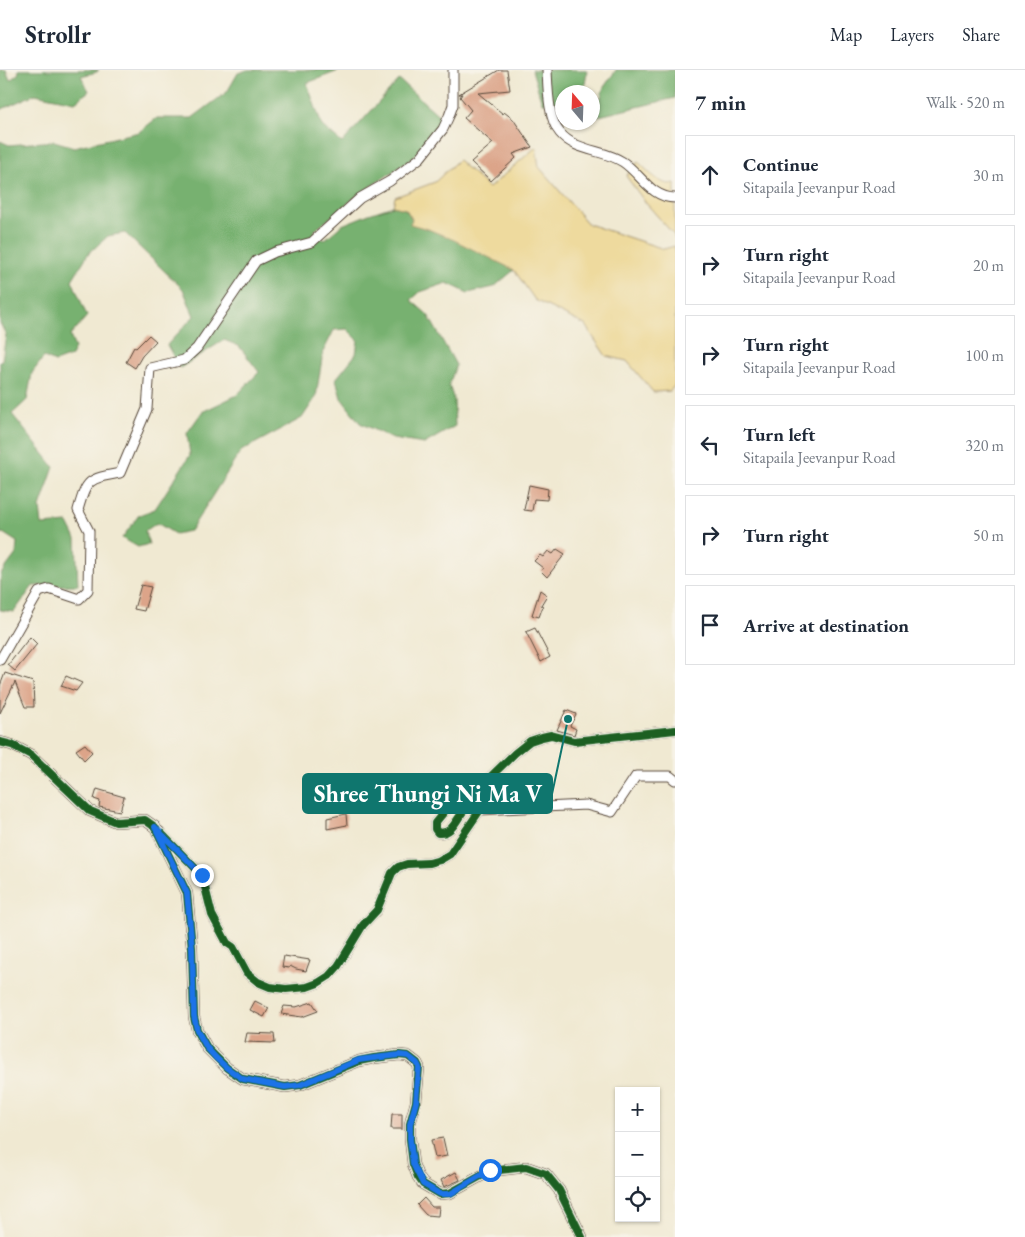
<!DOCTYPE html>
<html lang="en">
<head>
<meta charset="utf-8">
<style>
	body { margin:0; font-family:"EB Garamond",serif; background:#f2f2f3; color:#1f2937 }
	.controls { position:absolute; right:15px; bottom:15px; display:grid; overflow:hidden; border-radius:0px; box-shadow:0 1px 4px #0004 }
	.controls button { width:45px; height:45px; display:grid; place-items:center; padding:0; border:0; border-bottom:1px solid #e0e1e3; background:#fff; color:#1f2937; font:25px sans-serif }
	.compass { position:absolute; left:555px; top:15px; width:45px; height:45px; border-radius:50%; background:#fff; box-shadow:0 1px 4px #0004; rotate:341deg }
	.stop { position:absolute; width:15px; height:15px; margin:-11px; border:4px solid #1a73e8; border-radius:50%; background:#fff }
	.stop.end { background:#1a73e8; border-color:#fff; box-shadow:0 1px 5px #0008 }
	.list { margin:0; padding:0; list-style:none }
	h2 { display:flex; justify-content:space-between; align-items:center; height:65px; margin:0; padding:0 20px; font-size:21px }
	h2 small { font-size:16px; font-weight:400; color:#747a83 }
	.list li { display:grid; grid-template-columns:32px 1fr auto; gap:15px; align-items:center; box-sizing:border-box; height:80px; margin:0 10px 10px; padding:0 10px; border:1px solid #e0e1e3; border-radius:0px }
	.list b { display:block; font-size:19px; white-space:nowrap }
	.list p { margin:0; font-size:16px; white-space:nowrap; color:#747a83 }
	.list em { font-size:16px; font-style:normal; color:#747a83 }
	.icon { flex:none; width:28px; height:28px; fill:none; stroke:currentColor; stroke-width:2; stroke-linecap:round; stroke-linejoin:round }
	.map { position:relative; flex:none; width:675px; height:1167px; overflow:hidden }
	header { display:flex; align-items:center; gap:30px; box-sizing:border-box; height:70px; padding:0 25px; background:#fff; border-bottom:1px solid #e0e1e3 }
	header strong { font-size:24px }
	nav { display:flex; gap:28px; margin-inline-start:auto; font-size:18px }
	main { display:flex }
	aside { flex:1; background:#fff }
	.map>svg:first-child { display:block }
	.forest { fill:#77b16f; stroke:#596e46 }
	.sand { fill:#eeda9e; stroke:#94825e }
	.building { fill:#dca489 }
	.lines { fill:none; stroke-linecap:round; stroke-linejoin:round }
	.minor-casing { stroke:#564739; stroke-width:11 }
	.tertiary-casing { stroke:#564739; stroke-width:12 }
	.minor { stroke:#fff; stroke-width:9 }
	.tertiary { stroke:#fff; stroke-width:10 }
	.cycleway-casing { stroke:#f7f3e8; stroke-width:11 }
	.cycleway { stroke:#1b5e20; stroke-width:8 }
	.route { stroke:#1a73e8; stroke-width:6 }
	.leader { fill:none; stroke:#0f766e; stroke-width:2 }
	.callout-dot { fill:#0f766e; stroke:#f7f3e8; stroke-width:2 }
	.callout { fill:#0f766e; stroke:#0f766e; stroke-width:2 }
	.callout-label { font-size:24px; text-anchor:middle; font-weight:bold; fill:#fff }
</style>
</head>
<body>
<header>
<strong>Strollr</strong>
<nav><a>Map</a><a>Layers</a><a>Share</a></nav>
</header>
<main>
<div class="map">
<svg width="675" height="1167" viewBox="0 0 675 1167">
	<rect width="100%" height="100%" fill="#f7f3e8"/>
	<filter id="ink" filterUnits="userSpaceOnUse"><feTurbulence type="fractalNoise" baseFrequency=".02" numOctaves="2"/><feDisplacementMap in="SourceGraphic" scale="10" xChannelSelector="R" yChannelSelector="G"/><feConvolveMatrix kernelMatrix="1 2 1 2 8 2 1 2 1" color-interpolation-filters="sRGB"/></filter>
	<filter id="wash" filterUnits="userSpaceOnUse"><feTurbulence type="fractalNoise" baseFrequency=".0096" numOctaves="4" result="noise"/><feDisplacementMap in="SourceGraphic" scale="20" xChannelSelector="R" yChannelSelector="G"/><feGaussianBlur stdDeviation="1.12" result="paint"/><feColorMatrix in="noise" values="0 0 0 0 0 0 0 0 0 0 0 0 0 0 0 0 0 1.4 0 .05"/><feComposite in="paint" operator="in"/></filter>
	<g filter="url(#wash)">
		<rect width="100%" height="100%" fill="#f0e9d2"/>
		<g class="forest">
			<polygon points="0,0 6,0 10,10 19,3 18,0 99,0 97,2 81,6 89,21 75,32 35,24 0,40"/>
			<path d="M 248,0 L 341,0 L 307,13 L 322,56 L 342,73 L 399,10 L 444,50 L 433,66 L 410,90 L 358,125 L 314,161 L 324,170 L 342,155 L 369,144 L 393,136 L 405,139 L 413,149 L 411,154 C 447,163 480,183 514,200 L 494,217 L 468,223 L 447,213 L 420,222 L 411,230 L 428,245 L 456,295 L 449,315 L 454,330 L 455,356 L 424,374 L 393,369 L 360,353 L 341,328 L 336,309 L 356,284 L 358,270 L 347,259 L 334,260 L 323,282 L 316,327 L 302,348 L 241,381 L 190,461 L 175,464 L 157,453 L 145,461 L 149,474 L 138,477 L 122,468 L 139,445 L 155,439 L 190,385 L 187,363 L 202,342 L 237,325 L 259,302 L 239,276 L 224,270 L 180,298 L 167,275 L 194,246 L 183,219 L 125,163 L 108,166 L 88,184 L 72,210 L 87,246 L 70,266 L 75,278 L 71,286 L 55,292 L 44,287 L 32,303 L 27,330 L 12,344 L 54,397 L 40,437 L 42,455 L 68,453 L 76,469 L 78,515 L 33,516 L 14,542 L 0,540 L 1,504 L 16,484 L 17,472 L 3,463 L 0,464 L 0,292 L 2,290 L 6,265 L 0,253 L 0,71 L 9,75 L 54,71 L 74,77 L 139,62 L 157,48 L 192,48 L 227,22 L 238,3 Z"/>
			<polygon points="532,0 587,0 584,22 562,22 562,32 542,33"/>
			<polygon points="616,0 675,0 675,28 595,47 604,17"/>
		</g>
		<g class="sand">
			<polygon points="536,77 539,97 588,154 664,179 675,176 675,315 670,321 653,322 627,291 606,286 585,255 535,230 514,200 454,170 428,159 410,154 412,149 406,139 393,136 395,127 435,112 458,90 489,118"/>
			<path d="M 638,92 C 648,100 661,118 675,113 L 675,169 L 674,165 L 645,132 L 626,106 Z"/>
		</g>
		<g id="blocks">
			<g class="building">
				<polygon points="499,0 507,0 510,20 478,23 503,44 504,42 513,49 532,77 513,84 516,88 491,111 471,92 493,73 464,48 471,40 460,27 462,24 459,24"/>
				<polygon points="149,265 156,271 142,286 135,298 126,292 134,277 136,278"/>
				<polygon points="529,415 548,419 547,430 534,429 532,441 524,440"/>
				<polygon points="557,479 565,484 547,507 541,501 543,498 534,491 540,485 543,487 548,481 553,484"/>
				<polygon points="141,515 151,517 144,541 134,539"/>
				<polygon points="540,520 547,525 541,535 543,536 539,547 532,545"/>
				<polygon points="535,558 550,587 541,592 526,562"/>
				<polygon points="30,567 37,574 15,601 8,595"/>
				<polygon points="5,603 33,612 34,637 25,637 15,612 0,643 0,616"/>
				<polygon points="66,606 82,613 76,621 61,616"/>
				<polygon points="566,640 576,644 570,656 576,659 574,665 557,660"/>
				<polygon points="85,674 92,682 84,690 76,680"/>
				<polygon points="97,719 124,727 120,741 99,737 100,731 94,729"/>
				<polygon points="346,744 347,755 327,759 327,748"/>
				<polygon points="284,886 310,890 306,901 296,899 290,896 289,898 282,897"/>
				<polygon points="255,931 269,938 264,947 250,940"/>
				<polygon points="312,932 318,941 302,947 281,944 284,936 296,937"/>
				<polygon points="247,963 274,964 275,973 245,972"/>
				<polygon points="392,1044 402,1044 402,1059 391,1059"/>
				<polygon points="443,1068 447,1086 435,1088 431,1070"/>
				<polygon points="456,1102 460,1110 444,1117 441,1110"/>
				<polygon points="424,1128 432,1137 439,1137 438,1146 426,1145 417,1135"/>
			</g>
		</g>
	</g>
	<g filter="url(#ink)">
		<use href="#blocks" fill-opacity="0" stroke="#564739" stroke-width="1"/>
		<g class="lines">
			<g class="minor-casing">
				<g id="minor">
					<path d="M 547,0 C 548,18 548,49 560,63 C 576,82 603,79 623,92 C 641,104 651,128 675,128"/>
					<path d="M 0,590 L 39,522 L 49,519 L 79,529 L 88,520 L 89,461 L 78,440 C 87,409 88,409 120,403 L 147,339 L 150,298 L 184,290 L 197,278 L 256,191 L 275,182 L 312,172 L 360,128 L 390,111 L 420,88 L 443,59 L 449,46 L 453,35 L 453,0"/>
					<polyline points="480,740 586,735 612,742 636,706 670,706 675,710"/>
					<path d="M 159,761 L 202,805 L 212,845 L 227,873 L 233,877 L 247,903 L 258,912 L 270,917 L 286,919 L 307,917 L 318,913 L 329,906 L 338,896 L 363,855 L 377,840 L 392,803 L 398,797 L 407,794 L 429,793 L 440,790 L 450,784 L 480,740 L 478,735 C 457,733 459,765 438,763 L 435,759 L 435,753 L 453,731 L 460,725 L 484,713 L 515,683 L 530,671 L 542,667 L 551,665 L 574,671 L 675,660"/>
				</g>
			</g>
			<g class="tertiary-casing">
				<polyline id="tertiary" points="0,672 12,675 31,685 90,741 116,752 145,750 155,757 187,823 192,878 194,947 197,960 207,978 227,998 243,1009 285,1017 300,1015 359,991 374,988 399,985 408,986 417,993 419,997 416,1032 410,1054 410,1069 413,1094 418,1107 423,1114 440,1124 450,1123 490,1101 526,1097 546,1104 559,1120 582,1167"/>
			</g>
			<use href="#minor" class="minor"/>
			<use href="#tertiary" class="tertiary"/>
			<g class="cycleway-casing">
				<g id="cycleway">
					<polyline points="0,672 12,675 31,685 90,741 116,752 145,750 155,757 187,823 192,878 194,947 197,960 207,978 227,998 243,1009 285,1017 300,1015 359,991 374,988 399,985 408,986 417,993 419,997 416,1032 410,1054 410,1069 413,1094 418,1107 423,1114 440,1124 450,1123 490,1101 526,1097 546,1104 559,1120 582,1167"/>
					<path d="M 162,764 L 202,805 L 212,845 L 227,873 L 233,877 L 247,903 L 258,912 L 270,917 L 286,919 L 307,917 L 318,913 L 329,906 L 338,896 L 363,855 L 377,840 L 392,803 L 398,797 L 407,794 L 429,793 L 440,790 L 450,784 L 480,740 L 478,735 C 457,733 459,765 438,763 L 435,759 L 435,753 L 453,731 L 460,725 L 484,713 L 515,683 L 530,671 L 542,667 L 551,665 L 574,671 L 675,660"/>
				</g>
			</g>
			<use href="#cycleway" class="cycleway"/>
		</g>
	</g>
	<g class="lines" filter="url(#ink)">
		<polyline class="route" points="202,805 155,757 187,823 192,878 194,946 197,960 207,978 216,988 227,998 243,1009 285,1017 300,1015 359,990 374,988 399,985 408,986 417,993 419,997 416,1032 410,1054 410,1069 413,1094 423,1114 440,1124 450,1124 490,1100"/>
	</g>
	<path class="leader" d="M568 649L552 724"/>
	<circle class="callout-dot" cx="568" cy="649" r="5"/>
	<rect class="callout" x="303" y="704" width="249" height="39" rx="5"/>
	<g class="callout-label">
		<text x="428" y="732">Shree Thungi Ni Ma V</text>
	</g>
</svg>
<div class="controls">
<button>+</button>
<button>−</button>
<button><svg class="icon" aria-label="locate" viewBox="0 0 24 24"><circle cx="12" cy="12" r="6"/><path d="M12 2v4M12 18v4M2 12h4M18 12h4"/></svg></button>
</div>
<svg class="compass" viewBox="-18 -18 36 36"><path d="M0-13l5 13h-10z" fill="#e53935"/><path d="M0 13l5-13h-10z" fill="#747a83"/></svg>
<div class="stop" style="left:490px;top:1100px"></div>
<div class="stop end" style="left:202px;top:805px"></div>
</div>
<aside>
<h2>7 min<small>Walk · 520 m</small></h2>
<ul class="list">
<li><svg class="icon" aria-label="ahead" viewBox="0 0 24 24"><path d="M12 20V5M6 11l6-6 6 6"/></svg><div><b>Continue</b><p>Sitapaila Jeevanpur Road</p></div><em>30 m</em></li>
<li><svg class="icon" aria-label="right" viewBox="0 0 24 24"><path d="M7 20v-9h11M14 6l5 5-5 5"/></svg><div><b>Turn right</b><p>Sitapaila Jeevanpur Road</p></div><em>20 m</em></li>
<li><svg class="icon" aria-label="right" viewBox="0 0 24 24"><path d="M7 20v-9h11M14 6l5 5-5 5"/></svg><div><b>Turn right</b><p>Sitapaila Jeevanpur Road</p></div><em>100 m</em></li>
<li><svg class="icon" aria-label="left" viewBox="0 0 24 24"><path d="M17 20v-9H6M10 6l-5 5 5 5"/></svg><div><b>Turn left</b><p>Sitapaila Jeevanpur Road</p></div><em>320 m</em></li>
<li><svg class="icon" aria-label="right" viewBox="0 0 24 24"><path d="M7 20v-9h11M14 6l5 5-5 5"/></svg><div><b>Turn right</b></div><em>50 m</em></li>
<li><svg class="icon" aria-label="arrive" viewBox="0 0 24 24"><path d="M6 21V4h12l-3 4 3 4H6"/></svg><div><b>Arrive at destination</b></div></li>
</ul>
</aside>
</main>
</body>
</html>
